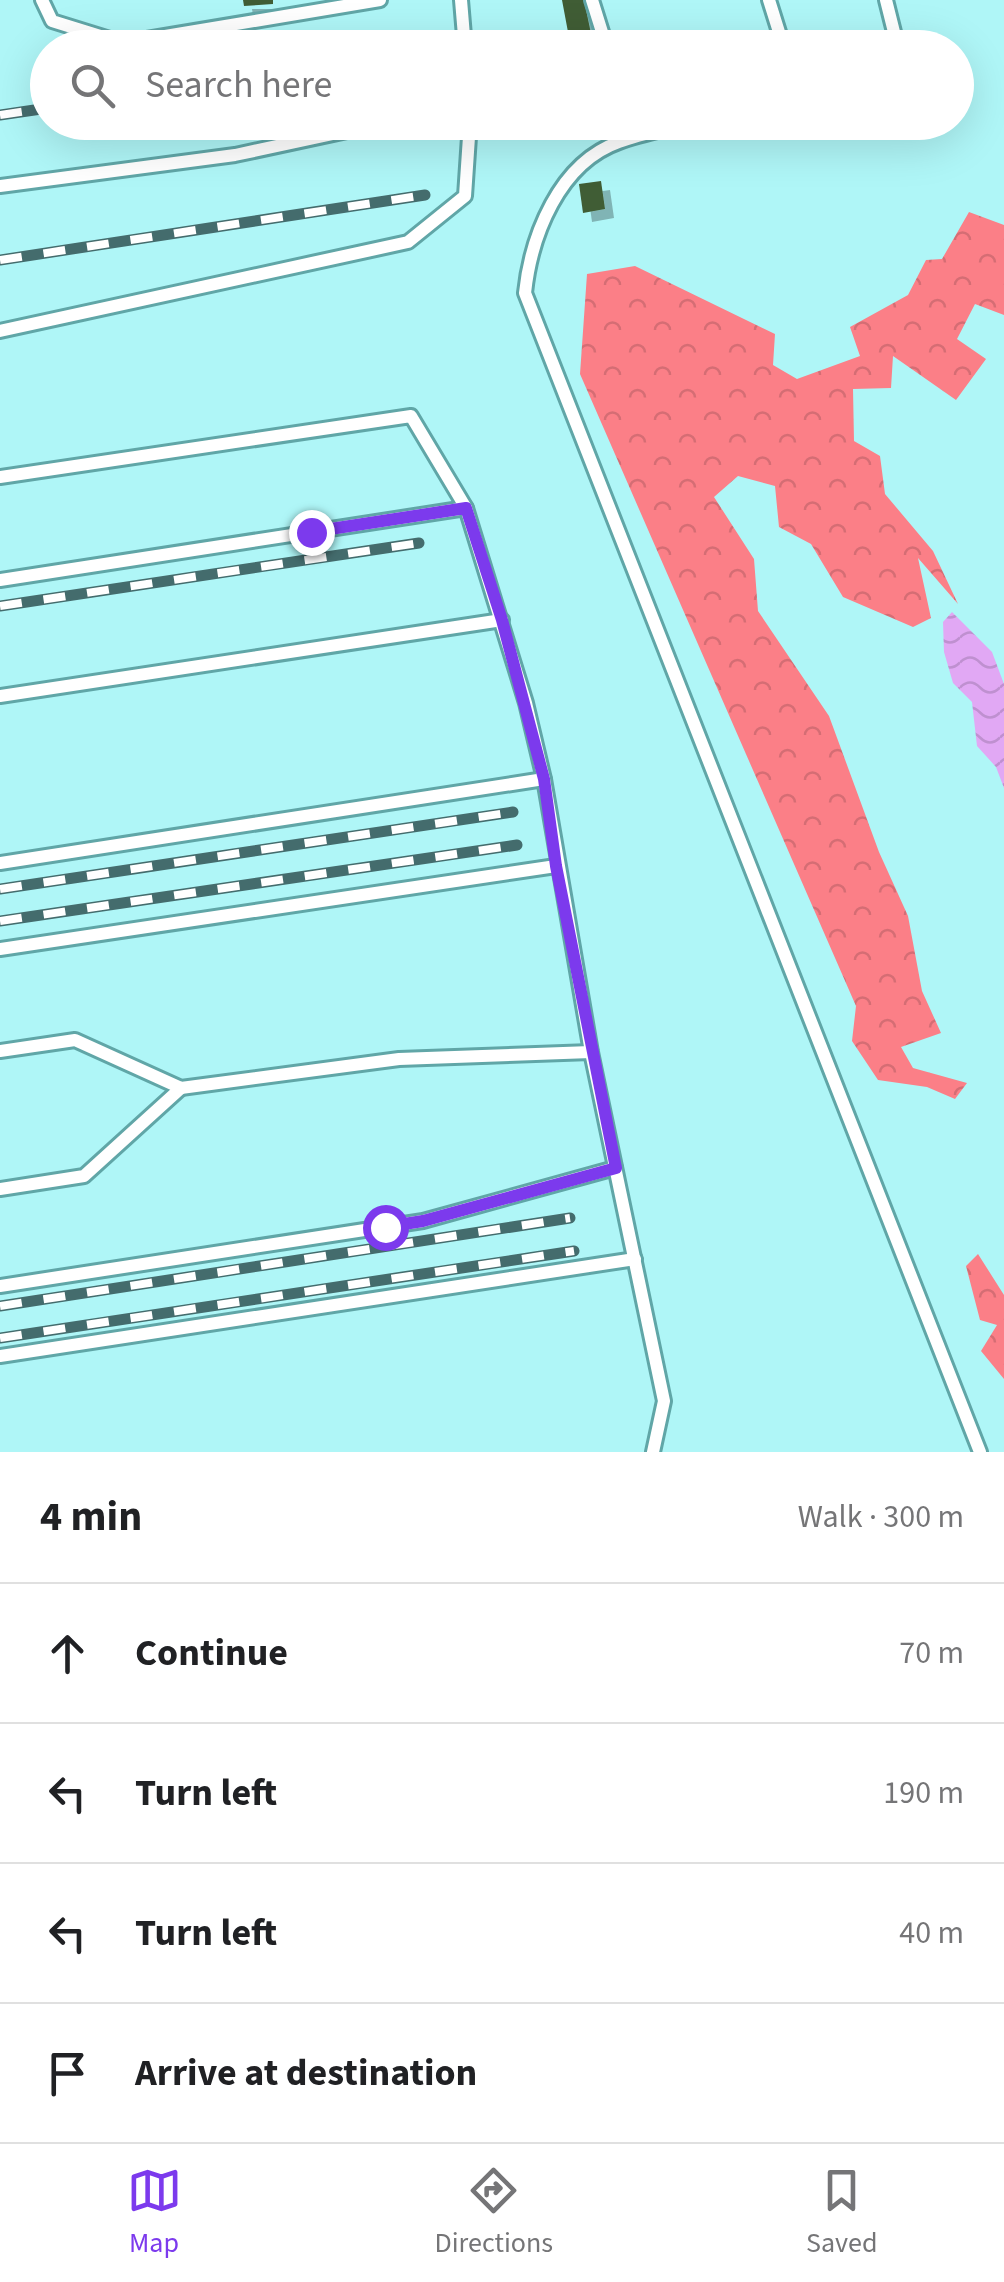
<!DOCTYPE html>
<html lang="en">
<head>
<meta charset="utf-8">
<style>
	body { margin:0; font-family:"Source Sans 3",sans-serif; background:#f6f6f6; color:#202124 }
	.stop { position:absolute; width:30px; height:30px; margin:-22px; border:8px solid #7c3aed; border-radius:50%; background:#fff }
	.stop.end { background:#7c3aed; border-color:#fff; box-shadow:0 2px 10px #0008 }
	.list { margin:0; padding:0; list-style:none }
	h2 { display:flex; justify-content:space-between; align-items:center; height:130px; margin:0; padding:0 40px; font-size:42px }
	h2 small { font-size:32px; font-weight:400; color:#757577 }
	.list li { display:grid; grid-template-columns:65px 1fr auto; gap:30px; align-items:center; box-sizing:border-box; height:140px; padding:0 40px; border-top:2px solid #e0e0e0 }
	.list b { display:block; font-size:38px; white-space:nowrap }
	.list em { font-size:32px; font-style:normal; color:#757577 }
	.icon { flex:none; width:55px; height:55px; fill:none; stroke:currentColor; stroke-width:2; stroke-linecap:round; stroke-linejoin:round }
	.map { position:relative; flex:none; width:1004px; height:1452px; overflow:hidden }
	.search { position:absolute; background:#fff; box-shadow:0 10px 40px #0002; left:30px; right:30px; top:30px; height:110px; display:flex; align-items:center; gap:25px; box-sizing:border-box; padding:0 35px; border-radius:55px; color:#757577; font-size:38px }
	.sheet { height:690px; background:#fff }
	nav { display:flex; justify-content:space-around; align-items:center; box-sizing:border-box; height:140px; border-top:2px solid #e0e0e0; background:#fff; font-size:28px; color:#757577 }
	nav a { display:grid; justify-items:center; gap:5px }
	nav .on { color:#7c3aed }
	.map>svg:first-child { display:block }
	.forest { fill:url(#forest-crowns) }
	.water { fill:url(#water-waves) }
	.building { fill:#405d35; filter:url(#shadow) }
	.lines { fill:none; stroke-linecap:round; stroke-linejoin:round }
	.lane-casing { stroke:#60a6a7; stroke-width:18 }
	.lane { stroke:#fff; stroke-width:12 }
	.rail-casing { stroke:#446c6d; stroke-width:11 }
	.rail { stroke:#fff; stroke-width:8; stroke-dasharray:22; stroke-linecap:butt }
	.route { stroke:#7c3aed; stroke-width:12 }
</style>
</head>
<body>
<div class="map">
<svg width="1004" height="1452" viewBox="0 0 1004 1452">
	<defs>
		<pattern id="forest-crowns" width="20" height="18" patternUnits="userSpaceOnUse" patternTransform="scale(2.5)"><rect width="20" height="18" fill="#fb7f87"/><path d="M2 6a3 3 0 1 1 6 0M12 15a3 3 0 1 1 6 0" fill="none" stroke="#d56d74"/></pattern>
		<pattern id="water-waves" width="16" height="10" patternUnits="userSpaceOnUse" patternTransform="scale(2.5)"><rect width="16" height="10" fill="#e1a8f4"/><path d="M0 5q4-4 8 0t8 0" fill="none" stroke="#bf90d0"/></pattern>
		<filter id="shadow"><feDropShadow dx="9" dy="9" stdDeviation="0" flood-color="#0004"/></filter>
	</defs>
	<rect width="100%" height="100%" fill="#aff6f7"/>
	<g class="forest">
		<polygon points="969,212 1004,225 1004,315 975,304 957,339 986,359 956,400 893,356 891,388 853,389 854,441 880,456 885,494 933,551 958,604 918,558 931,618 913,627 843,597 811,544 779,527 775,486 738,476 714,497 754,559 758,611 829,716 879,852 908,916 922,991 941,1033 901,1047 913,1068 967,1083 955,1099 927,1087 878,1080 852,1041 856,1006 580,374 587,274 635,266 775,334 773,365 797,379 860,356 850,327 908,295 926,260 942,259"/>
		<polygon points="978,1254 1004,1295 1004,1379 981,1351 997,1325 980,1320 966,1266"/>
	</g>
	<polygon class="water" points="952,612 992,652 1004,684 1004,788 996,767 977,746 972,702 953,683 944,652 943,622"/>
	<g class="building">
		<polygon points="243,0 273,0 273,4 244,6"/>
		<polygon points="562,0 584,0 594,48 571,48"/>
		<polygon points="601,181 605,209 583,213 579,184"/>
	</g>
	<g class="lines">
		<g class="lane-casing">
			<g id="lane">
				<polyline points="42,0 52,21 123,43 380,0"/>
				<polyline points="461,0 465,48"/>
				<polyline points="592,0 607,48"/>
				<polyline points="769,0 784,48"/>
				<polyline points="886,0 898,48"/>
				<polyline points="613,122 615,143"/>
				<path d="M 694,122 C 669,129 643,133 619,142 C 559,163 531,236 525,293 L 980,1452"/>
				<polyline points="0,186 235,155 389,122"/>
				<polyline points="0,331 408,242 465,196 470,122"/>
				<polyline points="0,477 411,416 466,508 526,703 544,779 591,1052 664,1401 653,1452"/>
				<polyline points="0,580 466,508"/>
				<polyline points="0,696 502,620"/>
				<polyline points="0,863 544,779"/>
				<polyline points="0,949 556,866"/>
				<polyline points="0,1051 75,1040 181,1088 399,1059 591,1052"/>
				<polyline points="0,1189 84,1176 181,1088"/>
				<polyline points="0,1286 423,1221 615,1168"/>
				<polyline points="0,1356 635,1259"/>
			</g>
		</g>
		<use href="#lane" class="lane"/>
		<g class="rail-casing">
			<g id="rail">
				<polyline points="0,115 48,108"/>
				<polyline points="0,260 425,195"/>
				<polyline points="0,606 419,543"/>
				<polyline points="0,889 513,812"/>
				<polyline points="0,921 517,845"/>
				<polyline points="0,1306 570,1218"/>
				<polyline points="0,1338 574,1251"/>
			</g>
		</g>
		<use href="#rail" class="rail"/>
	</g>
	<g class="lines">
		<polyline class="route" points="311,532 466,508 502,620 544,779 556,866 616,1168 423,1221 385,1227"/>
	</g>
</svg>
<div class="stop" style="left:385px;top:1227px"></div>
<div class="stop end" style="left:311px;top:532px"></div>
<div class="search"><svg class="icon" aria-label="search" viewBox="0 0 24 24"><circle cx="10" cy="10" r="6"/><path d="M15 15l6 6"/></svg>Search here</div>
</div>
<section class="sheet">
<h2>4 min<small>Walk · 300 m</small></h2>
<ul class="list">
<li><svg class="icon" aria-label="ahead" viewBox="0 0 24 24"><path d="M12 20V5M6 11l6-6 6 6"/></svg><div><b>Continue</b></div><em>70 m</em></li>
<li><svg class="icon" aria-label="left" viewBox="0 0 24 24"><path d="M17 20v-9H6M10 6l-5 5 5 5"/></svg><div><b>Turn left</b></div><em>190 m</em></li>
<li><svg class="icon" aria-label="left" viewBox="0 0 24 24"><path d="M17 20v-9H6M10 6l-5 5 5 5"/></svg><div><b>Turn left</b></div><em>40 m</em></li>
<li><svg class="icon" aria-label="arrive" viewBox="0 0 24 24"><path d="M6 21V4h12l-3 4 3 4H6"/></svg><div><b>Arrive at destination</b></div></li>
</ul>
</section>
<nav>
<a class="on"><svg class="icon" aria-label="map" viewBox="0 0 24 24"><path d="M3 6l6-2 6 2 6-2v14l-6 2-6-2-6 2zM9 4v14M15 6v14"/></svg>Map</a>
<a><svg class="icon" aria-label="directions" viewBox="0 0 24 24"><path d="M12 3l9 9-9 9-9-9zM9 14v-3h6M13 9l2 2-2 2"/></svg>Directions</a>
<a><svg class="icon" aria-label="saved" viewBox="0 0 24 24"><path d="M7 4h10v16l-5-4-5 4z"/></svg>Saved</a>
</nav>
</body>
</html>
